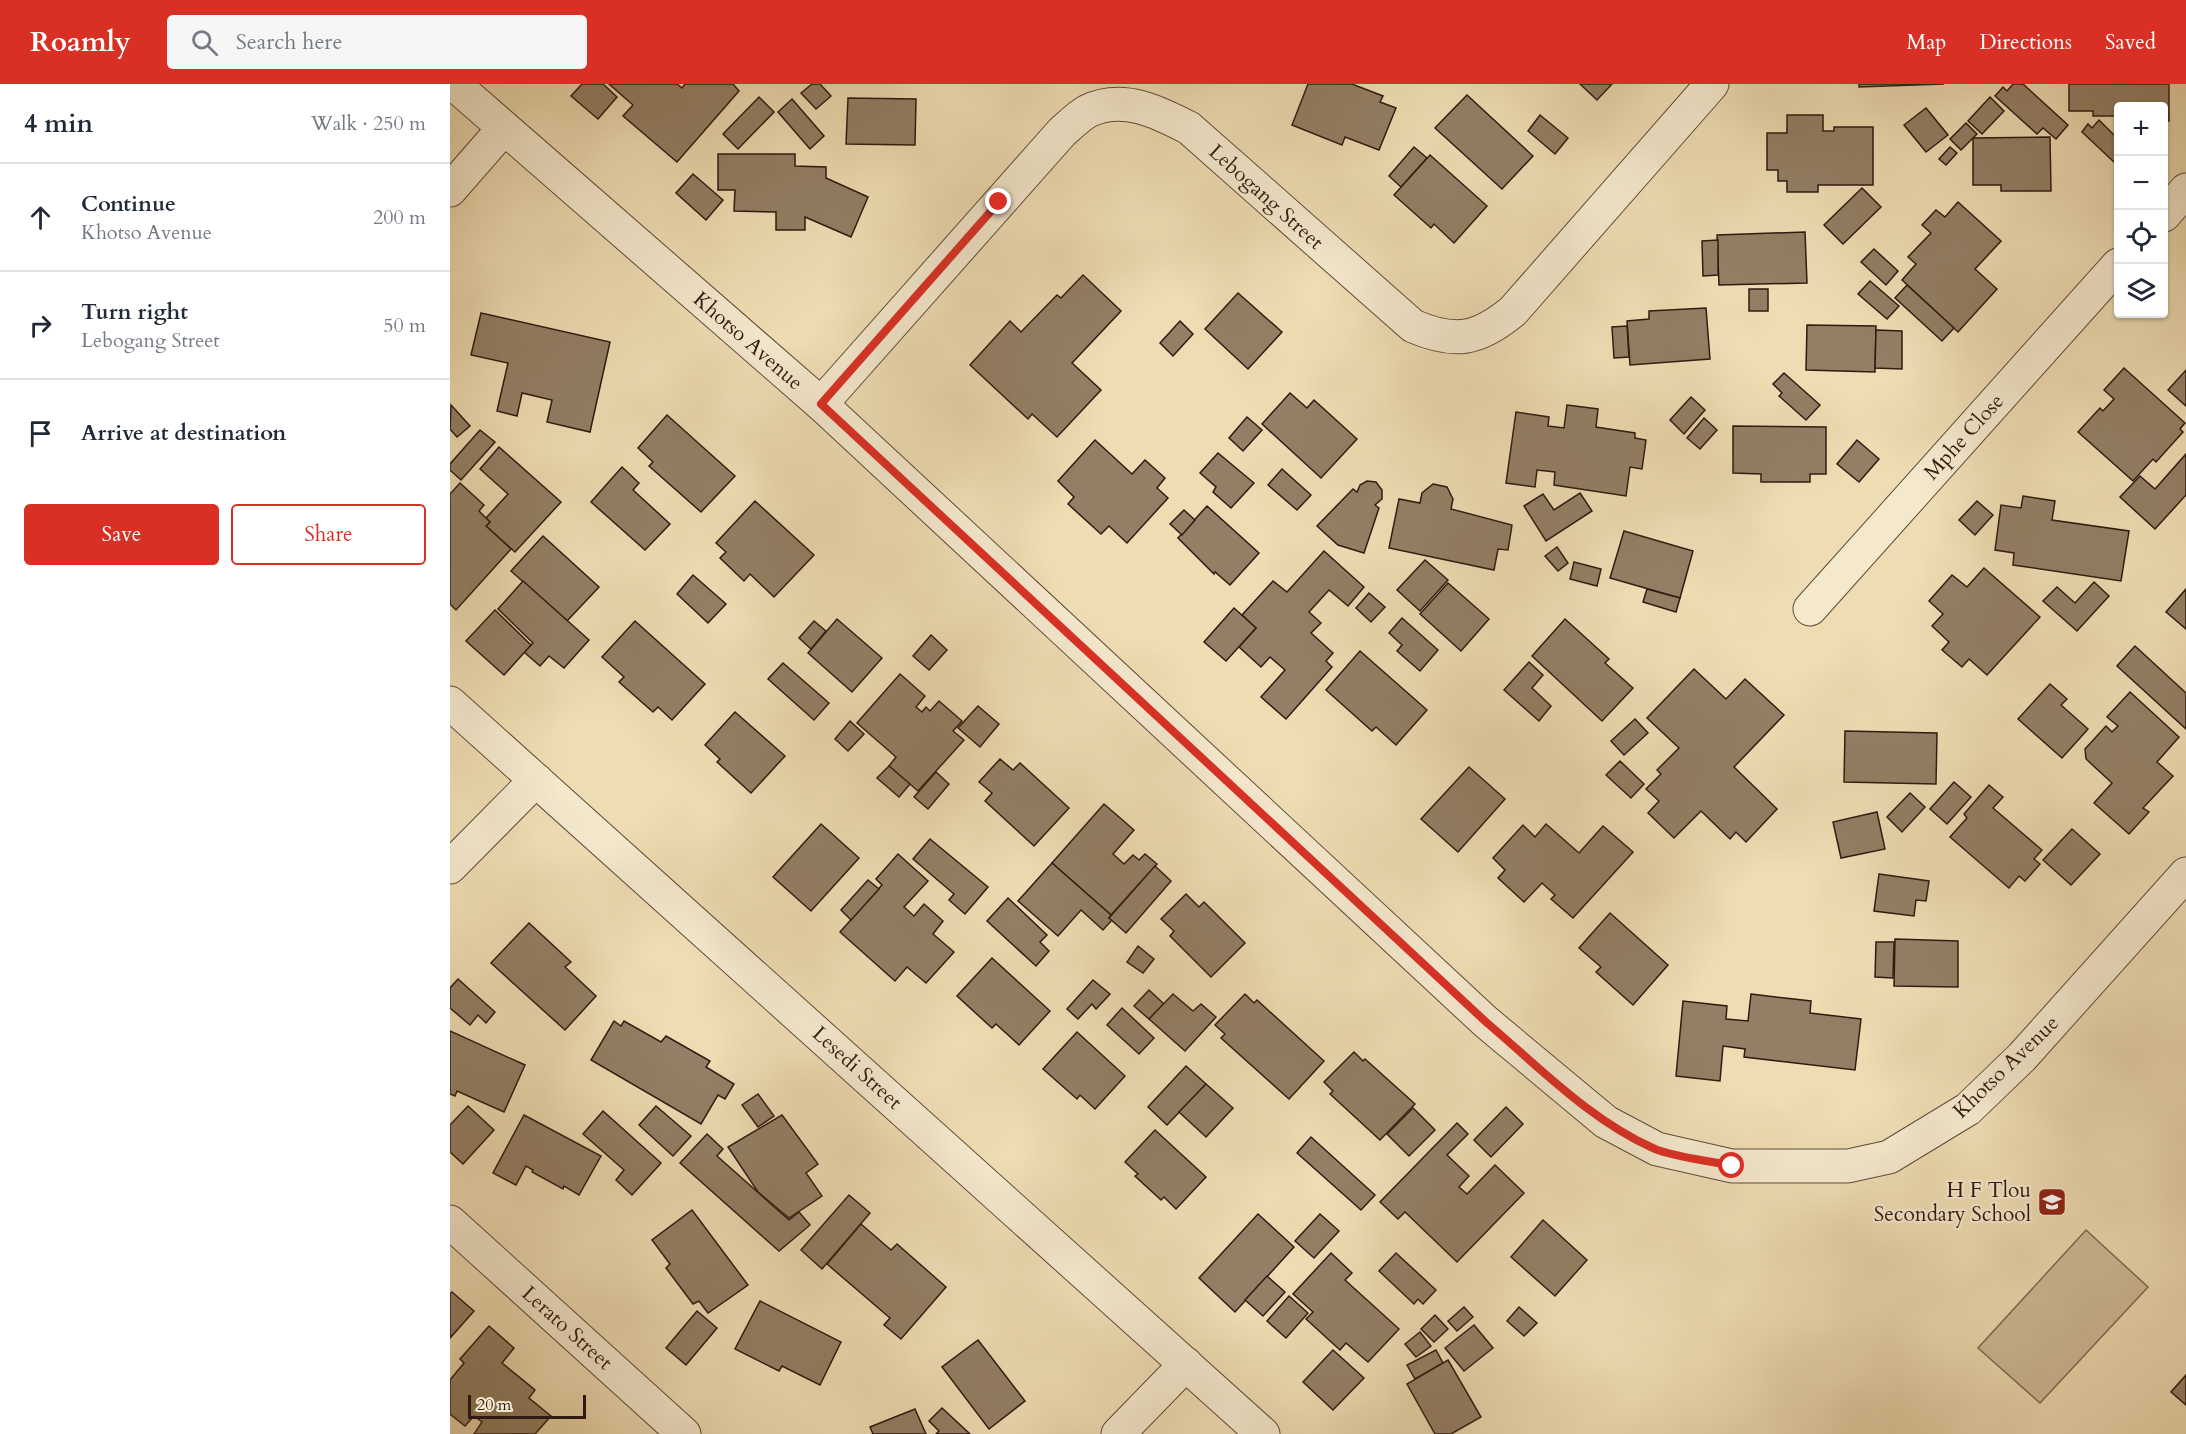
<!DOCTYPE html>
<html lang="en">
<head>
<meta charset="utf-8">
<style>
	body { margin:0; font-family:Cardo,serif; background:#f6f6f7; color:#1f2937 }
	.controls { position:absolute; right:18px; top:18px; display:grid; overflow:hidden; border-radius:6px; box-shadow:0 2px 4px #0004 }
	.controls button { width:54px; height:54px; display:grid; place-items:center; padding:0; border:0; border-bottom:2px solid #e0e1e3; background:#fff; color:#1f2937; font:30px sans-serif }
	.scale { position:absolute; left:18px; bottom:15px; width:118px; box-sizing:border-box; padding-left:6px; border:3px solid #301a12; border-top:0; font-size:16px; line-height:21px; white-space:nowrap; color:#301a12; -webkit-text-stroke:4px #f4e8cd; paint-order:stroke }
	.stop { position:absolute; width:18px; height:18px; margin:-14px; border:4px solid #d93025; border-radius:50%; background:#fff }
	.stop.end { background:#d93025; border-color:#fff; box-shadow:0 2px 6px #0008 }
	.list { margin:0; padding:0; list-style:none }
	h2 { display:flex; justify-content:space-between; align-items:center; height:78px; margin:0; padding:0 24px; font-size:26px }
	h2 small { font-size:20px; font-weight:400; color:#747a83 }
	.list li { display:grid; grid-template-columns:39px 1fr auto; gap:18px; align-items:center; box-sizing:border-box; height:108px; padding:0 24px; border-top:2px solid #e0e1e3 }
	.list b { display:block; font-size:22px; white-space:nowrap }
	.list p { margin:0; font-size:20px; white-space:nowrap; color:#747a83 }
	.list em { font-size:20px; font-style:normal; color:#747a83 }
	.actions { display:flex; gap:12px; padding:18px 24px }
	.actions a { flex:1; padding:14px 0; border:2px solid #d93025; border-radius:6px; text-align:center; font-size:21px; color:#d93025 }
	.actions .main { background:#d93025; color:#fff }
	.icon { flex:none; width:33px; height:33px; fill:none; stroke:currentColor; stroke-width:2; stroke-linecap:round; stroke-linejoin:round }
	.map { position:relative; flex:none; width:1736px; height:1350px; overflow:hidden }
	header { display:flex; align-items:center; gap:36px; box-sizing:border-box; height:84px; padding:0 30px; background:#d93025; color:#fff }
	header strong { font-size:28px }
	nav { display:flex; gap:33px; margin-inline-start:auto; font-size:21px }
	.search { width:420px; height:54px; background:#f6f6f7; display:flex; align-items:center; gap:15px; box-sizing:border-box; padding:0 21px; border-radius:6px; color:#747a83; font-size:22px }
	main { display:flex }
	aside { flex:1; background:#fff }
	.map>svg:first-child { display:block }
	.green { fill:#cebb97; stroke:#7f6a54; stroke-width:1.5 }
	.building { fill:#937f65; stroke:#301a12; stroke-width:1.5 }
	.lines { fill:none; stroke-linecap:round; stroke-linejoin:round }
	.minor-casing { stroke:#604a3a; stroke-width:35 }
	.minor { stroke:#f4e8cd; stroke-width:33 }
	.route { stroke:#d93025; stroke-width:8 }
	.labels { text-anchor:middle; dominant-baseline:central; stroke-width:4.5; stroke-linejoin:round; paint-order:stroke }
	.street-label { font-size:21px; fill:#301a12; stroke:#f4e8cd }
	.poi-label { font-size:21px; fill:#301a12; stroke:#f4e8cd; text-anchor:end }
</style>
</head>
<body>
<header>
<strong>Roamly</strong>
<div class="search"><svg class="icon" aria-label="search" viewBox="0 0 24 24"><circle cx="10" cy="10" r="6"/><path d="M15 15l6 6"/></svg>Search here</div>
<nav><a>Map</a><a>Directions</a><a>Saved</a></nav>
</header>
<main>
<aside>
<h2>4 min<small>Walk · 250 m</small></h2>
<ul class="list">
<li><svg class="icon" aria-label="ahead" viewBox="0 0 24 24"><path d="M12 20V5M6 11l6-6 6 6"/></svg><div><b>Continue</b><p>Khotso Avenue</p></div><em>200 m</em></li>
<li><svg class="icon" aria-label="right" viewBox="0 0 24 24"><path d="M7 20v-9h11M14 6l5 5-5 5"/></svg><div><b>Turn right</b><p>Lebogang Street</p></div><em>50 m</em></li>
<li><svg class="icon" aria-label="arrive" viewBox="0 0 24 24"><path d="M6 21V4h12l-3 4 3 4H6"/></svg><div><b>Arrive at destination</b></div></li>
</ul>
<div class="actions"><a class="main">Save</a><a>Share</a></div>
</aside>
<div class="map">
<svg width="1736" height="1350" viewBox="0 0 1736 1350">
	<rect width="100%" height="100%" fill="#eedcb2"/>
	<filter id="stains"><feTurbulence type="fractalNoise" baseFrequency=".00333" numOctaves="4"/><feColorMatrix values="0 0 0 0 .2 0 0 0 0 .09 0 0 0 0 .02 0 0 0 .5 -.17"/></filter>
	<radialGradient id="worn" r=".72"><stop offset=".6" stop-color="#630" stop-opacity="0"/><stop offset="1" stop-color="#630" stop-opacity=".3"/></radialGradient>
	<polygon class="green" points="1636,1146 1698,1203 1590,1319 1528,1264"/>
	<g class="building">
		<polygon points="132,0 153,0 167,13 148,35 121,12"/>
		<polygon points="159,0 227,0 232,4 235,0 283,0 289,7 227,78 173,32 183,21"/>
		<polygon points="362,0 370,0 381,12 366,25 351,9"/>
		<polygon points="858,0 902,0 933,12 930,18 946,24 929,66 895,53 892,61 842,41"/>
		<polygon points="1130,0 1162,0 1147,16"/>
		<polygon points="1409,0 1494,0 1409,3"/>
		<polygon points="1563,0 1573,0 1618,41 1606,55 1593,44 1587,50 1545,12 1553,3 1557,7"/>
		<polygon points="1619,0 1719,0 1719,37 1714,37 1714,22 1668,22 1668,32 1643,32 1643,27 1619,27"/>
		<polygon points="1017,11 1083,72 1052,105 985,44"/>
		<polygon points="309,13 324,28 288,65 273,50"/>
		<polygon points="1540,13 1554,27 1532,50 1518,37"/>
		<polygon points="398,14 466,15 465,61 396,60"/>
		<polygon points="342,15 374,52 360,65 328,28"/>
		<polygon points="1476,24 1498,51 1476,68 1454,41"/>
		<polygon points="1090,31 1118,54 1105,70 1078,47"/>
		<polygon points="1337,31 1373,31 1373,47 1384,47 1384,43 1423,43 1423,101 1368,101 1368,108 1337,108 1337,97 1328,97 1328,86 1317,86 1317,49 1337,49"/>
		<polygon points="1649,36 1668,55 1668,76 1665,79 1632,48 1638,40 1642,44"/>
		<polygon points="1516,39 1527,50 1511,66 1500,55"/>
		<polygon points="1600,53 1601,107 1551,107 1551,101 1523,101 1523,54"/>
		<polygon points="964,63 977,74 951,103 939,92"/>
		<polygon points="1500,63 1507,69 1496,81 1489,75"/>
		<polygon points="268,70 345,70 345,82 376,83 376,94 418,113 401,153 355,133 355,146 326,146 326,128 284,127 285,106 268,106"/>
		<polygon points="980,71 1037,122 1004,159 984,140 981,144 944,111"/>
		<polygon points="243,90 273,116 256,136 226,109"/>
		<polygon points="1412,104 1431,123 1393,160 1374,141"/>
		<polygon points="1508,118 1551,157 1525,185 1547,205 1508,248 1452,196 1466,180 1458,173 1481,149 1472,141 1486,126 1495,133"/>
		<polygon points="1355,148 1357,199 1269,201 1267,151"/>
		<polygon points="1268,156 1268,191 1253,192 1252,157"/>
		<polygon points="1424,165 1448,187 1436,201 1411,178"/>
		<polygon points="633,191 671,227 622,279 651,306 607,353 582,330 578,335 520,281 560,237 571,248 607,211 611,214"/>
		<polygon points="1420,197 1449,222 1437,235 1408,210"/>
		<polygon points="1457,201 1504,244 1492,257 1445,214"/>
		<rect x="1299" y="205" width="19" height="22"/>
		<polygon points="788,209 832,248 798,285 755,245"/>
		<polygon points="1256,224 1260,275 1180,281 1177,237 1199,235 1199,227"/>
		<polygon points="31,229 160,258 140,348 97,338 102,316 72,309 67,332 47,327 58,279 21,271"/>
		<polygon points="730,237 743,250 723,272 710,259"/>
		<polygon points="1357,241 1426,242 1425,288 1356,286"/>
		<polygon points="1177,242 1179,273 1164,274 1162,243"/>
		<polygon points="1426,246 1452,247 1452,285 1425,284"/>
		<polygon points="1674,284 1735,339 1730,345 1733,348 1706,378 1703,375 1683,397 1628,348 1650,324 1653,327 1664,315 1654,306"/>
		<polygon points="1736,286 1736,322 1718,306"/>
		<polygon points="1334,289 1370,321 1356,336 1329,312 1332,309 1323,300"/>
		<polygon points="840,309 857,324 864,316 907,355 871,394 812,340"/>
		<polygon points="1241,313 1255,326 1234,350 1220,336"/>
		<polygon points="1,321 20,342 7,353 0,345"/>
		<polygon points="1117,321 1148,325 1146,343 1185,349 1185,354 1196,356 1192,385 1180,383 1176,412 1104,401 1105,388 1087,386 1085,403 1056,399 1066,328 1099,333 1098,342 1114,344"/>
		<polygon points="217,331 285,392 251,428 199,382 203,378 188,364"/>
		<polygon points="797,333 812,346 793,367 779,354"/>
		<polygon points="1254,334 1267,346 1250,365 1237,354"/>
		<polygon points="1283,342 1376,343 1376,390 1360,390 1360,398 1311,398 1311,390 1283,389"/>
		<polygon points="30,346 45,358 11,396 0,386 0,380"/>
		<polygon points="645,356 682,390 695,376 715,394 707,404 718,414 677,459 659,442 651,450 618,420 624,413 608,397"/>
		<polygon points="1407,356 1429,375 1409,398 1387,380"/>
		<polygon points="49,363 111,418 65,468 36,442 40,438 36,434 58,410 30,385"/>
		<polygon points="768,369 804,399 781,424 763,408 766,403 750,389"/>
		<polygon points="1736,370 1736,411 1705,445 1670,413 1690,392 1705,405"/>
		<polygon points="172,383 189,399 183,406 220,440 195,466 141,418"/>
		<polygon points="832,385 861,411 847,426 818,401"/>
		<polygon points="917,397 926,398 932,406 932,415 925,421 929,424 914,469 888,461 867,442 903,405 907,408 910,401"/>
		<polygon points="10,399 34,421 29,427 40,438 36,442 61,465 6,526 0,520 0,410"/>
		<polygon points="983,400 997,403 1003,415 1001,425 1062,441 1058,466 1048,465 1044,486 939,464 949,415 970,419 972,409"/>
		<polygon points="1130,409 1142,427 1096,457 1074,422 1093,410 1104,426"/>
		<polygon points="1573,412 1605,417 1602,436 1679,447 1671,497 1563,481 1564,469 1545,466 1551,421 1571,424"/>
		<polygon points="305,417 364,471 324,513 300,490 294,497 270,474 276,468 266,459"/>
		<polygon points="1527,417 1543,431 1525,451 1509,436"/>
		<polygon points="757,422 809,469 780,501 765,488 764,490 728,454"/>
		<polygon points="734,426 745,436 732,451 720,440"/>
		<polygon points="1174,447 1243,467 1230,514 1160,494"/>
		<polygon points="93,452 149,503 117,537 61,487"/>
		<polygon points="1107,463 1118,479 1108,487 1095,472"/>
		<polygon points="874,467 914,503 898,522 879,506 859,528 871,539 861,549 883,569 876,577 882,583 836,635 811,613 835,586 820,573 811,583 789,563 806,544 792,531 823,497 837,508"/>
		<polygon points="975,476 998,496 970,527 947,506"/>
		<polygon points="1124,478 1151,485 1147,502 1120,495"/>
		<polygon points="1534,484 1590,533 1537,591 1519,575 1512,583 1492,566 1499,558 1482,542 1493,530 1479,517 1502,491 1517,503"/>
		<polygon points="243,491 276,520 258,539 227,510"/>
		<polygon points="73,497 139,556 114,584 99,572 90,582 74,568 83,559 48,525"/>
		<polygon points="1644,498 1659,512 1627,547 1593,517 1607,503 1625,519"/>
		<polygon points="998,499 1039,535 1011,567 970,530"/>
		<polygon points="1197,505 1230,514 1226,528 1193,518"/>
		<polygon points="1736,505 1736,545 1716,528"/>
		<polygon points="919,509 935,523 921,538 906,524"/>
		<polygon points="784,524 806,544 776,577 754,558"/>
		<polygon points="45,526 81,561 54,591 16,557"/>
		<polygon points="952,534 988,566 970,587 947,567 952,561 939,549"/>
		<polygon points="387,535 432,574 402,608 358,569"/>
		<polygon points="1115,535 1159,575 1155,579 1183,604 1152,637 1082,572"/>
		<polygon points="185,537 255,600 222,636 208,623 203,628 169,598 174,593 152,573"/>
		<polygon points="364,537 376,547 361,565 349,554"/>
		<polygon points="481,551 497,566 479,586 463,572"/>
		<polygon points="1685,562 1736,609 1736,645 1667,582"/>
		<polygon points="910,567 977,626 946,661 926,643 922,647 876,606"/>
		<polygon points="1079,578 1093,591 1082,604 1101,622 1089,637 1054,606"/>
		<polygon points="333,579 379,619 364,636 318,595"/>
		<polygon points="1244,585 1276,615 1295,595 1334,631 1284,683 1327,725 1296,758 1286,748 1280,755 1251,727 1224,754 1198,729 1209,717 1196,705 1211,690 1207,686 1229,664 1197,634"/>
		<polygon points="450,590 475,612 466,623 472,628 476,623 480,627 489,617 512,637 503,647 514,656 468,707 439,682 446,673 407,639"/>
		<polygon points="1600,600 1617,615 1611,621 1638,645 1612,674 1568,635"/>
		<polygon points="1680,608 1729,653 1707,678 1723,692 1693,724 1699,728 1679,750 1644,719 1662,699 1636,675 1635,665 1656,642 1662,648 1668,642 1657,633"/>
		<polygon points="528,622 549,640 530,663 508,644"/>
		<polygon points="285,628 335,672 301,709 267,678 270,675 255,661"/>
		<polygon points="1185,635 1198,649 1174,671 1161,657"/>
		<polygon points="400,637 414,650 398,667 385,655"/>
		<polygon points="1395,647 1487,649 1486,700 1394,698"/>
		<polygon points="550,675 563,686 570,679 619,724 584,762 535,717 542,709 529,698"/>
		<polygon points="1170,677 1194,700 1181,714 1156,691"/>
		<polygon points="439,682 460,700 449,713 427,694"/>
		<polygon points="1019,683 1055,715 1008,768 971,735"/>
		<polygon points="486,688 499,700 478,725 464,713"/>
		<polygon points="1504,698 1521,713 1497,740 1480,725"/>
		<polygon points="1539,701 1553,713 1543,724 1592,766 1584,775 1590,780 1575,797 1569,792 1559,804 1500,753 1517,734 1514,730"/>
		<polygon points="1460,709 1475,723 1452,748 1437,733"/>
		<polygon points="654,720 684,746 663,770 674,780 683,771 689,776 695,770 707,780 661,831 602,779"/>
		<polygon points="1427,728 1435,765 1391,774 1383,738"/>
		<polygon points="371,740 409,774 361,827 323,793"/>
		<polygon points="1096,740 1129,769 1153,742 1183,768 1123,834 1101,815 1105,811 1092,799 1074,818 1048,794 1055,786 1043,774 1073,741 1085,753"/>
		<polygon points="1622,745 1650,770 1621,801 1593,776"/>
		<polygon points="480,755 538,803 515,830 499,816 504,810 463,775"/>
		<polygon points="448,770 478,797 454,823 464,832 474,820 493,837 483,850 504,868 476,899 457,883 445,897 390,848 432,801 426,795"/>
		<polygon points="602,779 661,831 659,834 662,836 653,846 631,826 608,852 568,817"/>
		<polygon points="705,782 721,797 676,849 659,834"/>
		<polygon points="1429,790 1479,797 1476,817 1466,816 1464,832 1424,827"/>
		<polygon points="418,796 429,805 401,836 391,826"/>
		<polygon points="736,810 749,823 754,818 795,859 761,893 720,852 724,847 711,835"/>
		<polygon points="558,814 597,851 590,858 599,867 586,882 537,837"/>
		<polygon points="1160,829 1218,881 1183,921 1146,888 1151,883 1129,864"/>
		<polygon points="79,839 121,878 115,883 146,912 115,946 41,879"/>
		<polygon points="1445,855 1508,857 1508,903 1444,902"/>
		<polygon points="1426,858 1444,858 1443,894 1425,893"/>
		<polygon points="688,862 704,875 693,889 677,878"/>
		<polygon points="542,874 600,927 569,961 546,940 542,944 507,912"/>
		<polygon points="8,895 45,928 36,939 28,931 20,941 0,924 0,904"/>
		<polygon points="643,896 660,910 646,925 642,920 628,935 617,925"/>
		<polygon points="699,906 714,920 699,935 684,922"/>
		<polygon points="723,910 743,927 751,920 766,933 735,967 699,935"/>
		<polygon points="795,910 804,919 807,916 874,977 839,1015 771,954 775,950 765,941"/>
		<polygon points="1301,910 1361,917 1360,929 1411,935 1405,986 1294,973 1295,965 1273,962 1270,997 1226,992 1233,917 1277,922 1276,935 1298,937"/>
		<polygon points="672,924 704,954 689,970 657,941"/>
		<polygon points="164,937 171,942 174,937 211,958 216,952 260,977 256,983 284,1000 275,1015 268,1011 251,1040 141,976"/>
		<polygon points="0,947 75,981 54,1028 7,1007 5,1012 0,1010"/>
		<polygon points="627,948 675,992 645,1025 630,1011 627,1015 593,985"/>
		<polygon points="904,968 913,977 915,975 965,1020 930,1056 880,1010 883,1007 874,998"/>
		<polygon points="736,982 756,1000 717,1041 698,1023"/>
		<polygon points="756,1000 783,1024 756,1053 729,1028"/>
		<polygon points="308,1010 324,1032 308,1043 292,1021"/>
		<polygon points="18,1022 44,1046 13,1080 0,1068 0,1041"/>
		<polygon points="206,1022 241,1052 223,1072 189,1041"/>
		<polygon points="1056,1023 1073,1040 1041,1073 1024,1056"/>
		<polygon points="963,1024 985,1046 959,1072 937,1050"/>
		<polygon points="153,1027 211,1079 182,1111 166,1096 174,1086 133,1050"/>
		<polygon points="74,1031 151,1072 129,1111 114,1102 113,1105 82,1088 83,1086 76,1082 66,1101 43,1089"/>
		<polygon points="332,1031 368,1080 356,1089 372,1112 339,1134 308,1108 278,1063"/>
		<polygon points="1007,1039 1018,1050 997,1071 1019,1092 1009,1103 1017,1110 1045,1081 1074,1109 1007,1178 955,1128 948,1135 930,1118"/>
		<polygon points="705,1046 756,1093 726,1125 714,1113 711,1116 685,1092 688,1090 675,1078"/>
		<polygon points="257,1050 273,1065 267,1072 339,1136 349,1128 360,1141 329,1167 230,1079"/>
		<polygon points="861,1053 925,1111 911,1126 847,1069"/>
		<polygon points="399,1111 420,1129 372,1185 351,1166"/>
		<polygon points="242,1126 298,1201 258,1229 249,1217 243,1220 216,1184 220,1180 202,1156"/>
		<polygon points="808,1130 844,1163 785,1228 749,1194"/>
		<polygon points="870,1130 889,1147 864,1174 845,1157"/>
		<polygon points="1093,1136 1137,1176 1105,1212 1061,1173"/>
		<polygon points="411,1140 441,1166 447,1160 496,1203 451,1255 434,1241 440,1234 377,1180"/>
		<polygon points="881,1169 902,1189 895,1196 949,1245 918,1278 896,1259 890,1266 856,1235 863,1228 843,1210"/>
		<polygon points="946,1169 986,1206 973,1220 968,1215 964,1220 929,1187"/>
		<polygon points="817,1192 835,1208 813,1232 795,1216"/>
		<polygon points="2,1208 24,1227 0,1254 0,1210"/>
		<polygon points="839,1212 858,1229 836,1254 817,1237"/>
		<polygon points="310,1217 391,1258 370,1301 332,1282 329,1287 285,1265"/>
		<polygon points="1014,1223 1023,1233 1007,1247 998,1237"/>
		<polygon points="1069,1223 1087,1239 1074,1252 1057,1237"/>
		<polygon points="247,1227 267,1244 236,1281 216,1264"/>
		<polygon points="985,1231 998,1245 984,1258 971,1245"/>
		<polygon points="1024,1241 1043,1264 1014,1287 995,1264"/>
		<polygon points="39,1242 64,1264 52,1279 85,1306 79,1314 101,1332 85,1350 24,1350 32,1338 24,1332 15,1342 0,1330 0,1296 14,1279 10,1275"/>
		<polygon points="970,1248 981,1262 966,1273 955,1260"/>
		<polygon points="528,1256 575,1317 539,1345 492,1283"/>
		<polygon points="883,1266 914,1294 883,1326 853,1298"/>
		<polygon points="986,1266 993,1279 965,1295 957,1281"/>
		<polygon points="998,1276 1031,1333 1001,1350 985,1350 957,1300"/>
		<polygon points="1736,1291 1736,1321 1721,1308"/>
		<polygon points="492,1324 520,1350 486,1350 489,1347 479,1337"/>
		<polygon points="465,1325 476,1350 423,1350 420,1343"/>
	</g>
	<g class="lines">
		<g class="minor-casing">
			<g id="minor">
				<polyline points="4,0 371,320 1036,938 1156,1038 1207,1065 1282,1082 1398,1082 1439,1073 1518,1025 1572,973 1736,790"/>
				<polyline points="0,106 54,44"/>
				<polyline points="1714,131 1736,106"/>
				<path d="M 371,320 L 612,48 C 620,41 629,32 638,27 C 673,10 708,28 739,44 L 963,242 C 1005,260 1028,256 1063,227 L 1262,0"/>
				<polyline points="1360,525 1668,181"/>
				<polyline points="0,619 813,1350"/>
				<polyline points="0,783 86,696"/>
				<polyline points="0,1138 234,1350"/>
				<polyline points="668,1350 736,1280"/>
			</g>
		</g>
		<use href="#minor" class="minor"/>
	</g>
	<g class="lines">
		<path class="route" d="M 549,118 L 371,320 L 1036,938 C 1089,983 1141,1037 1205,1065 C 1228,1074 1257,1076 1282,1082"/>
	</g>
	<defs>
		<g id="school-square" transform="scale(1.5)"><rect x="-9" y="-9" width="18" height="18" rx="4" fill="#8f2418" stroke="#f4e8cd"/><path d="M0-5L7-2L0 1L-7-2ZM-4 1L0 2.5L4 1V4Q0 6-4 4Z" fill="#fff"/></g>
	</defs>
	<g fill-rule="evenodd">
		<use href="#school-square" x="1602" y="1118"/>
	</g>
	<g class="labels">
		<g class="street-label">
			<text transform="translate(816 113) rotate(42)">Lebogang Street</text>
			<text transform="translate(298 257) rotate(41)">Khotso Avenue</text>
			<text transform="translate(1514 353) rotate(-48)">Mphe Close</text>
			<text transform="translate(1556 983) rotate(-44)">Khotso Avenue</text>
			<text transform="translate(407 984) rotate(42)">Lesedi Street</text>
			<text transform="translate(117 1244) rotate(42)">Lerato Street</text>
		</g>
		<g class="poi-label">
			<text x="1581" y="1106">H F Tlou<tspan x="1581" dy="24">Secondary School</tspan></text>
		</g>
	</g>
	<rect width="100%" height="100%" filter="url(#stains)"/>
	<rect width="100%" height="100%" fill="url(#worn)"/>
</svg>
<div class="controls">
<button>+</button>
<button>−</button>
<button><svg class="icon" aria-label="locate" viewBox="0 0 24 24"><circle cx="12" cy="12" r="6"/><path d="M12 2v4M12 18v4M2 12h4M18 12h4"/></svg></button>
<button><svg class="icon" aria-label="layers" viewBox="0 0 24 24"><path d="M12 4l9 5-9 5-9-5zM3 14l9 5 9-5"/></svg></button>
</div>
<div class="scale">20 m</div>
<div class="stop" style="left:1282px;top:1082px"></div>
<div class="stop end" style="left:549px;top:118px"></div>
</div>
</main>
</body>
</html>
